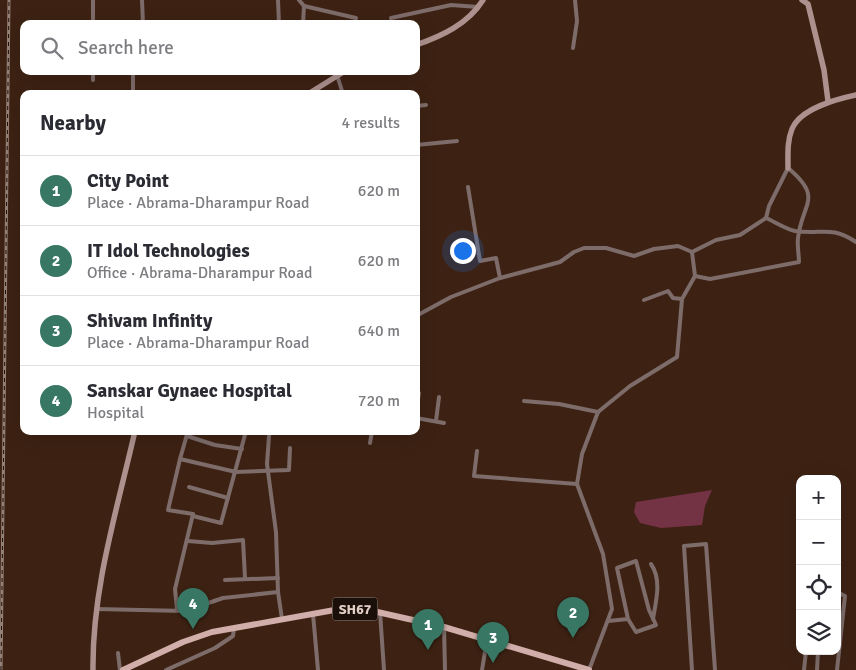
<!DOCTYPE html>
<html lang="en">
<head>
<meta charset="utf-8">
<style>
	body { margin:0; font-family:Signika,sans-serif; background:#f7f7f7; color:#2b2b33 }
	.controls { position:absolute; right:15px; bottom:15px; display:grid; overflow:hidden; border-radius:10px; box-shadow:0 5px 20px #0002 }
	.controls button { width:45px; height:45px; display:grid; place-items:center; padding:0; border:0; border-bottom:1px solid #e1e1e2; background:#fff; color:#2b2b33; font:25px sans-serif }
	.you { position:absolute; left:462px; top:250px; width:18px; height:18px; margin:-12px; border:4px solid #fff; border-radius:50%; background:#1a73e8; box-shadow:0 0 0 8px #1a73e833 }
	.badge { display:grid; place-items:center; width:32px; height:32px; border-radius:50%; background:#387763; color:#fff; font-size:16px; font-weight:700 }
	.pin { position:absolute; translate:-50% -41px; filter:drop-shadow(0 1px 2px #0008) }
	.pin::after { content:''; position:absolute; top:26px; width:18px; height:15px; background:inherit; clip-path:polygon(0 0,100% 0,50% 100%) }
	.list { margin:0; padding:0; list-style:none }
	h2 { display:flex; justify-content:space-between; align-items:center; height:65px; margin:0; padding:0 20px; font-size:21px }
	h2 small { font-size:16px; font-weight:400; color:#7c7c81 }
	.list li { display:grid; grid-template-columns:32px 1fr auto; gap:15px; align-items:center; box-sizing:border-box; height:70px; padding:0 20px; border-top:1px solid #e1e1e2 }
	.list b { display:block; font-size:19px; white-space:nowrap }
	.list p { margin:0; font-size:16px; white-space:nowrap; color:#7c7c81 }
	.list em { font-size:16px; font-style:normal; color:#7c7c81 }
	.icon { flex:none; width:28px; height:28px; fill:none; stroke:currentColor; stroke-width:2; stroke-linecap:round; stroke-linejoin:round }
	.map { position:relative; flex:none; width:856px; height:670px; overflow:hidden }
	.search { position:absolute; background:#fff; box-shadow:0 5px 20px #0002; left:20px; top:20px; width:400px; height:55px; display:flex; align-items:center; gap:12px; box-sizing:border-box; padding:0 18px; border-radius:10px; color:#7c7c81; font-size:19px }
	.panel { position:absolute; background:#fff; box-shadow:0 5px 20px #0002; left:20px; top:90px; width:400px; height:345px; border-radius:10px }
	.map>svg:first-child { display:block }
	.water { fill:#743245 }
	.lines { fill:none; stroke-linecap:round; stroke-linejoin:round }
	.street { stroke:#7d6c6a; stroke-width:4 }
	.secondary { stroke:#ac918e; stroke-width:5.5 }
	.primary { stroke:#d1aeaa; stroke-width:6 }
	.rail-casing { stroke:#978176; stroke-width:3 }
	.rail { stroke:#1b0f09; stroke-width:1; stroke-dasharray:4; stroke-linecap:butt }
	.labels { text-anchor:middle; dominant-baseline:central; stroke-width:5; stroke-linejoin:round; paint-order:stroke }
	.shield { fill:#1b0f09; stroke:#a6958d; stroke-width:1 }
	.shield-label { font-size:14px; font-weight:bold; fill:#e1cfc6 }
</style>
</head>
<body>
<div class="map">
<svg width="856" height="670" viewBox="0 0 856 670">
	<rect width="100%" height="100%" fill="#3d2213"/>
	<polygon class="water" points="712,490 705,506 702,525 661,528 640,523 634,512 636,502"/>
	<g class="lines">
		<g class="street">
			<polyline points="93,0 93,24"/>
			<polyline points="142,0 143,24"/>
			<polyline points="278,0 279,24"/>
			<polyline points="299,0 304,6 303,24"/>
			<polyline points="304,6 356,18"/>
			<polyline points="391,18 451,5 478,7"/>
			<polyline points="573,48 577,21 575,0"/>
			<polyline points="93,71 93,80"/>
			<polyline points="337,75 343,94"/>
			<polyline points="133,94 133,71"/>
			<polyline points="416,106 426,105"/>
			<polyline points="416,145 457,141"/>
			<polyline points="468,187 480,261 496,258 500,278"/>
			<path d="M 695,276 L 710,279 L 799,262 C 799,255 797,246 798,238 C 802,203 824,198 788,168 L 769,206 L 766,218 C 775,222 786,229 795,231 C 822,235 830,225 856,242"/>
			<polyline points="644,300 668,291 673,298 682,299"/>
			<polyline points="416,316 451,297 500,278 560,262 574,252 584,248 606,248 634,256 654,249 678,246 692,252 716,240 740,235 766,218"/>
			<polyline points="524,401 559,404 598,412"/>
			<polyline points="416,412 419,393"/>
			<polyline points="416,418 444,423"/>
			<polyline points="436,421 439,397"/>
			<polyline points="188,431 180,459 236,472 289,470 290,448"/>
			<polyline points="187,436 215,445 242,449"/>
			<polyline points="269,436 267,464 276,532 278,592 282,619"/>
			<polyline points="370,443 372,431"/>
			<polyline points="477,451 474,476 577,484"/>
			<polyline points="189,487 228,498"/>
			<polyline points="193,516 221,523 246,431"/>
			<polyline points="188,541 212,543 243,540 245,578"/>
			<path d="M 651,564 C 662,580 656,601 653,619"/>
			<polyline points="225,580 278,578"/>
			<polyline points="837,592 845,596 837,670"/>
			<polyline points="96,609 185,611 223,598 278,592"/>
			<polyline points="177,609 175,589 193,514 168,510 180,459"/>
			<polyline points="380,612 384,670"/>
			<polyline points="313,614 318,670"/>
			<polyline points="608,621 628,619 636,632 656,625 649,610 636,561 617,568 628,619"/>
			<polyline points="444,627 445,670"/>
			<polyline points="118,653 120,670"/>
			<polyline points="166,670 215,648 233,636 234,628"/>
			<polyline points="482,670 487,640"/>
			<polyline points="589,670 612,609 603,554 577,484 582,454 598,412 630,386 677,357 682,299 695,276 692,252"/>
			<polyline points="692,670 684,546 706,544 715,670"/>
			<polyline points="804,670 806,651"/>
			<polyline points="817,670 818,651"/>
		</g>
		<g class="secondary">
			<polyline points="802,0 808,4 824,70 828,101"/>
			<path d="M 416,45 C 442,36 468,24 483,0"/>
			<polyline points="308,94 345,71"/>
			<path d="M 788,168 C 788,155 787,141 792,129 C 800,109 837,99 856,95"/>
			<path d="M 93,670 C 92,589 117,510 135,431"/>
		</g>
		<polyline class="primary" points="123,670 183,642 212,632 340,609 364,609 444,627 589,670"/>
		<g class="rail-casing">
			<polyline id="rail" points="1,670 9,0"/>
		</g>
		<use href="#rail" class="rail"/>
	</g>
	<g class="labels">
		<rect class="shield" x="332.5" y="597.5" width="45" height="23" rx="4"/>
		<g class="shield-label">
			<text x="355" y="609">SH67</text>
		</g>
	</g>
</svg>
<div class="controls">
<button>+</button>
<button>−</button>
<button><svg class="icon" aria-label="locate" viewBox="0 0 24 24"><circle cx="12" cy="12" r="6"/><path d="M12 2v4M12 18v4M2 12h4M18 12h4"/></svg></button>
<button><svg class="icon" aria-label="layers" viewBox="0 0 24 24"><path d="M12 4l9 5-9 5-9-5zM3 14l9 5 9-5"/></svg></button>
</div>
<div class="you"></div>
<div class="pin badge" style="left:428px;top:650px">1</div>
<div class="pin badge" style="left:573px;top:638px">2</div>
<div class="pin badge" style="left:493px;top:663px">3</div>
<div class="pin badge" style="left:193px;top:629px">4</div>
<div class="search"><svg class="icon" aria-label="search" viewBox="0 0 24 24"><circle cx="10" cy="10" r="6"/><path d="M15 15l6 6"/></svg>Search here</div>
<section class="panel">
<h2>Nearby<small>4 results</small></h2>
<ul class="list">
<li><span class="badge">1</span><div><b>City Point</b><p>Place · Abrama-Dharampur Road</p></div><em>620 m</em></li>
<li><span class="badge">2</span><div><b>IT Idol Technologies</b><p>Office · Abrama-Dharampur Road</p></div><em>620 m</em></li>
<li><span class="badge">3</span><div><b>Shivam Infinity</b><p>Place · Abrama-Dharampur Road</p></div><em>640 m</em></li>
<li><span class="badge">4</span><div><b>Sanskar Gynaec Hospital</b><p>Hospital</p></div><em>720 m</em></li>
</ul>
</section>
</div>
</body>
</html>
